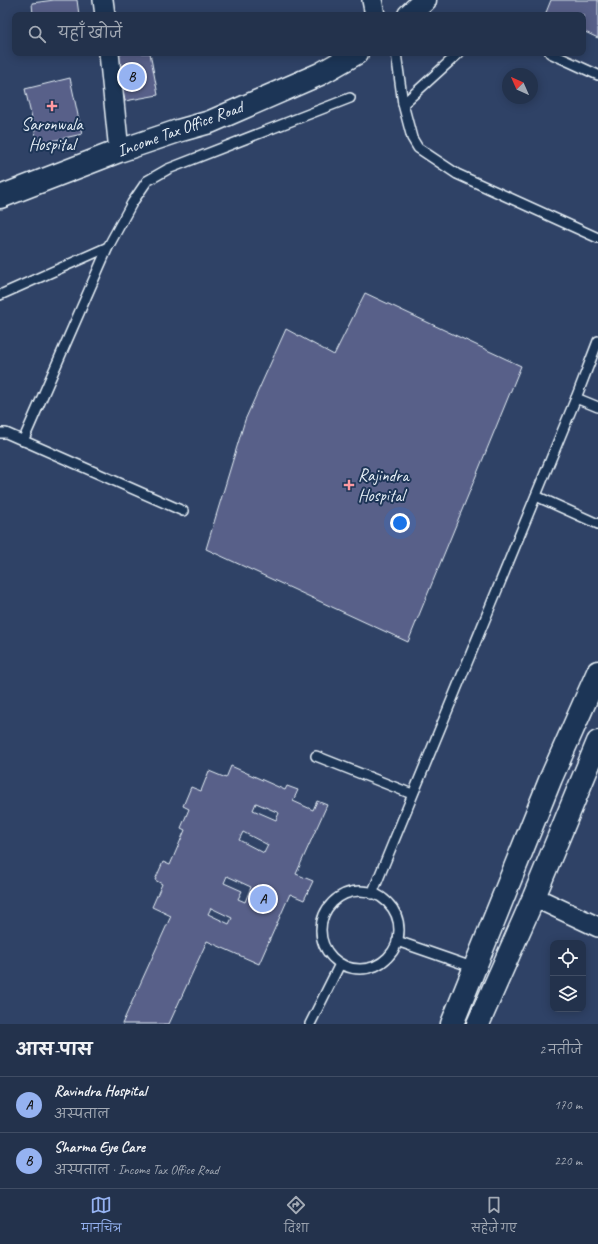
<!DOCTYPE html>
<html lang="hi">
<head>
<meta charset="utf-8">
<style>
	body { margin:0; font-family:Caveat,"Playpen Sans Deva",sans-serif; background:#2f3e56; color:#f1f3f6 }
	.controls { position:absolute; right:12px; bottom:12px; display:grid; overflow:hidden; border-radius:8px; box-shadow:0 2px 10px #0003 }
	.controls button { width:36px; height:36px; display:grid; place-items:center; padding:0; border:0; border-bottom:1px solid #404d64; background:#23324c; color:#f1f3f6; font:20px sans-serif }
	.compass { position:absolute; left:502px; top:68px; width:36px; height:36px; border-radius:50%; background:#23324c; box-shadow:0 2px 10px #0003; rotate:315deg }
	.you { position:absolute; left:400px; top:523px; width:14px; height:14px; margin:-10px; border:3px solid #fff; border-radius:50%; background:#1a73e8; box-shadow:0 0 0 6px #1a73e833 }
	.badge { display:grid; place-items:center; width:26px; height:26px; border-radius:50%; background:#95b2f1; color:#111; font-size:13px; font-weight:700 }
	.pin { position:absolute; translate:-50% -50%; border:2px solid #fff; box-shadow:0 1px 4px #0006 }
	.list { margin:0; padding:0; list-style:none }
	h2 { display:flex; justify-content:space-between; align-items:center; height:52px; margin:0; padding:0 16px; font-size:17px }
	h2 small { font-size:13px; font-weight:400; color:#a3aab5 }
	.list li { display:grid; grid-template-columns:26px 1fr auto; gap:12px; align-items:center; box-sizing:border-box; height:56px; padding:0 16px; border-top:1px solid #404d64 }
	.list b { display:block; font-size:15px; white-space:nowrap }
	.list p { margin:0; font-size:13px; white-space:nowrap; color:#a3aab5 }
	.list em { font-size:13px; font-style:normal; color:#a3aab5 }
	.icon { flex:none; width:22px; height:22px; fill:none; stroke:currentColor; stroke-width:2; stroke-linecap:round; stroke-linejoin:round }
	.map { position:relative; flex:none; width:598px; height:1024px; overflow:hidden }
	.search { position:absolute; background:#23324c; box-shadow:0 2px 10px #0003; left:12px; right:12px; top:12px; height:44px; display:flex; align-items:center; gap:10px; box-sizing:border-box; padding:0 14px; border-radius:8px; color:#a3aab5; font-size:15px }
	.sheet { height:164px; background:#23324c }
	nav { display:flex; justify-content:space-around; align-items:center; box-sizing:border-box; height:56px; border-top:1px solid #404d64; background:#23324c; font-size:11px; color:#a3aab5 }
	nav a { display:grid; justify-items:center; gap:2px }
	nav .on { color:#95b2f1 }
	.map>svg:first-child { display:block }
	.building { fill:#586189; stroke:#e8f1f8; fill-rule:evenodd }
	.lines { fill:none; stroke-linecap:round; stroke-linejoin:round }
	.lane-casing { stroke:#e8f1f8; stroke-width:12 }
	.street-casing { stroke:#e8f1f8; stroke-width:22 }
	.secondary-casing { stroke:#e8f1f8; stroke-width:25 }
	.primary-casing { stroke:#e8f1f8; stroke-width:25 }
	.lane { stroke:#1d3557; stroke-width:9 }
	.street { stroke:#1d3557; stroke-width:19 }
	.secondary { stroke:#1d3557; stroke-width:22 }
	.primary { stroke:#1d3557; stroke-width:22 }
	.poi-dot { fill:#ff9aa2; stroke:#1d3557; stroke-width:1.5 }
	.labels { text-anchor:middle; dominant-baseline:central; stroke-width:4; stroke-linejoin:round; paint-order:stroke }
	.poi-label { font-size:17px; fill:#e8f1f8; stroke:#1d3557 }
	.street-label { font-size:17px; fill:#e8f1f8; stroke:#1d3557 }
</style>
</head>
<body>
<div class="map">
<svg width="598" height="1024" viewBox="0 0 598 1024">
	<rect width="100%" height="100%" fill="#2f4266"/>
	<filter id="ink" filterUnits="userSpaceOnUse"><feTurbulence type="fractalNoise" baseFrequency=".025" numOctaves="2"/><feDisplacementMap in="SourceGraphic" scale="8" xChannelSelector="R" yChannelSelector="G"/><feConvolveMatrix kernelMatrix="1 2 1 2 8 2 1 2 1" color-interpolation-filters="sRGB"/></filter>
	<g filter="url(#ink)">
		<g class="building">
			<polygon points="54,0 77,0 79,15 33,15 32,3"/>
			<polygon points="551,0 598,0 598,38 583,31 583,15 545,15"/>
			<polygon points="116,53 150,53 158,95 125,101"/>
			<polygon points="70,78 82,134 38,144 25,89"/>
			<polygon points="365,293 521,366 408,642 206,549 245,420 286,329 334,355"/>
			<path d="M 231,766 L 285,790 L 287,786 L 298,790 L 293,801 L 313,810 L 317,801 L 327,805 L 296,874 L 313,881 L 304,900 L 290,894 L 259,964 L 207,941 L 169,1024 L 122,1024 L 171,916 L 152,907 L 162,884 L 155,880 L 163,862 L 170,865 L 185,830 L 181,828 L 189,809 L 183,806 L 191,787 L 201,791 L 209,771 L 226,778 ZM 256,803 L 279,813 L 276,820 L 253,810 ZM 243,832 L 268,845 L 264,853 L 239,840 ZM 227,876 L 251,887 L 245,902 L 238,899 L 242,891 L 224,883 ZM 211,908 L 232,918 L 229,924 L 208,914 Z"/>
		</g>
		<g class="lines">
			<g class="lane-casing">
				<g id="lane">
					<polyline points="396,53 403,104 412,138 418,148 457,174 598,238"/>
					<polyline points="550,53 598,75"/>
					<polyline points="403,104 459,53"/>
					<polyline points="0,295 108,247"/>
					<polyline points="576,398 598,407"/>
					<polyline points="0,433 6,433 183,511"/>
					<polyline points="23,441 108,247 132,203 147,181 168,169 350,98"/>
					<polyline points="536,496 598,524"/>
					<polyline points="316,756 412,794"/>
					<circle cx="360" cy="930" r="39"/>
					<polyline points="372,894 576,398 598,341"/>
					<polyline points="397,941 475,968"/>
					<polyline points="310,1024 340,964"/>
				</g>
			</g>
			<g class="street-casing">
				<g id="street">
					<polyline points="103,0 105,15"/>
					<polyline points="372,0 375,15"/>
					<polyline points="109,53 119,151"/>
					<polyline points="534,897 598,927"/>
				</g>
			</g>
			<g class="secondary-casing">
				<g id="secondary">
					<polyline points="409,15 425,0"/>
					<polyline points="0,197 119,151 178,131 210,122 320,74 357,53"/>
				</g>
			</g>
			<g class="primary-casing">
				<g id="primary">
					<polyline points="452,1024 551,778 598,672"/>
					<polyline points="478,1024 534,897 598,742"/>
				</g>
			</g>
			<use href="#lane" class="lane"/>
			<use href="#street" class="street"/>
			<use href="#secondary" class="secondary"/>
			<use href="#primary" class="primary"/>
		</g>
	</g>
	<g class="poi-dot">
		<path d="M50 100h4v4h4v4h-4v4h-4v-4h-4v-4h4z"/>
		<path d="M347 479h4v4h4v4h-4v4h-4v-4h-4v-4h4z"/>
	</g>
	<g class="labels">
		<g class="poi-label">
			<text x="52" y="124">Saronwala<tspan x="52" dy="20">Hospital</tspan></text>
			<text x="358" y="475" text-anchor="start">Rajindra<tspan x="358" dy="20">Hospital</tspan></text>
		</g>
		<g class="street-label">
			<text transform="translate(180 129) rotate(-20)">Income Tax Office Road</text>
		</g>
	</g>
</svg>
<div class="controls">
<button><svg class="icon" aria-label="locate" viewBox="0 0 24 24"><circle cx="12" cy="12" r="6"/><path d="M12 2v4M12 18v4M2 12h4M18 12h4"/></svg></button>
<button><svg class="icon" aria-label="layers" viewBox="0 0 24 24"><path d="M12 4l9 5-9 5-9-5zM3 14l9 5 9-5"/></svg></button>
</div>
<svg class="compass" viewBox="-18 -18 36 36"><path d="M0-13l5 13h-10z" fill="#e53935"/><path d="M0 13l5-13h-10z" fill="#a3aab5"/></svg>
<div class="you"></div>
<div class="pin badge" style="left:263px;top:899px">A</div>
<div class="pin badge" style="left:132px;top:77px">B</div>
<div class="search"><svg class="icon" aria-label="search" viewBox="0 0 24 24"><circle cx="10" cy="10" r="6"/><path d="M15 15l6 6"/></svg>यहाँ खोजें</div>
</div>
<section class="sheet">
<h2>आस-पास<small>2 नतीजे</small></h2>
<ul class="list">
<li><span class="badge">A</span><div><b>Ravindra Hospital</b><p>अस्पताल</p></div><em>170 m</em></li>
<li><span class="badge">B</span><div><b>Sharma Eye Care</b><p>अस्पताल · Income Tax Office Road</p></div><em>220 m</em></li>
</ul>
</section>
<nav>
<a class="on"><svg class="icon" aria-label="map" viewBox="0 0 24 24"><path d="M3 6l6-2 6 2 6-2v14l-6 2-6-2-6 2zM9 4v14M15 6v14"/></svg>मानचित्र</a>
<a><svg class="icon" aria-label="directions" viewBox="0 0 24 24"><path d="M12 3l9 9-9 9-9-9zM9 14v-3h6M13 9l2 2-2 2"/></svg>दिशा</a>
<a><svg class="icon" aria-label="saved" viewBox="0 0 24 24"><path d="M7 4h10v16l-5-4-5 4z"/></svg>सहेजे गए</a>
</nav>
</body>
</html>
